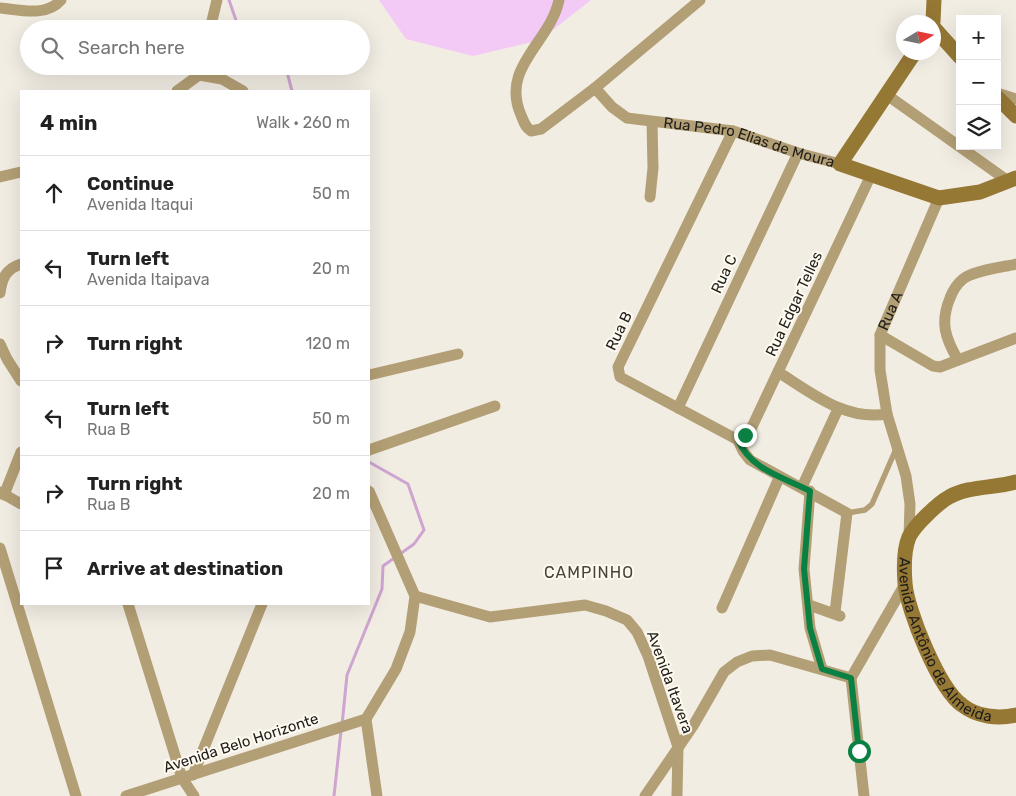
<!DOCTYPE html>
<html lang="en">
<head>
<meta charset="utf-8">
<style>
	body { margin:0; font-family:Rubik,sans-serif; background:#f2f2f2; color:#222 }
	.controls { position:absolute; right:15px; top:15px; display:grid; overflow:hidden; border-radius:0px; box-shadow:0 5px 20px #0002 }
	.controls button { width:45px; height:45px; display:grid; place-items:center; padding:0; border:0; border-bottom:1px solid #e0e0e0; background:#fff; color:#222; font:25px sans-serif }
	.compass { position:absolute; left:896px; top:15px; width:45px; height:45px; border-radius:50%; background:#fff; box-shadow:0 5px 20px #0002; rotate:80deg }
	.stop { position:absolute; width:15px; height:15px; margin:-11px; border:4px solid #0b8043; border-radius:50%; background:#fff }
	.stop.end { background:#0b8043; border-color:#fff; box-shadow:0 1px 5px #0008 }
	.list { margin:0; padding:0; list-style:none }
	h2 { display:flex; justify-content:space-between; align-items:center; height:65px; margin:0; padding:0 20px; font-size:21px }
	h2 small { font-size:16px; font-weight:400; color:#767676 }
	.list li { display:grid; grid-template-columns:32px 1fr auto; gap:15px; align-items:center; box-sizing:border-box; height:75px; padding:0 20px; border-top:1px solid #e0e0e0 }
	.list b { display:block; font-size:19px; white-space:nowrap }
	.list p { margin:0; font-size:16px; white-space:nowrap; color:#767676 }
	.list em { font-size:16px; font-style:normal; color:#767676 }
	.icon { flex:none; width:28px; height:28px; fill:none; stroke:currentColor; stroke-width:2; stroke-linecap:round; stroke-linejoin:round }
	.map { position:relative; flex:none; width:1016px; height:796px; overflow:hidden }
	.search { position:absolute; background:#fff; box-shadow:0 5px 20px #0002; left:20px; top:20px; width:350px; height:55px; display:flex; align-items:center; gap:12px; box-sizing:border-box; padding:0 18px; border-radius:28px; color:#767676; font-size:19px }
	.panel { position:absolute; background:#fff; box-shadow:0 5px 20px #0002; left:20px; top:90px; width:350px; height:515px; border-radius:0px }
	.map>svg:first-child { display:block }
	.green { fill:#f3c9f6 }
	.lines { fill:none; stroke-linecap:round; stroke-linejoin:round }
	.stream { stroke:#cea4d1; stroke-width:3 }
	.lane { stroke:#b39f75; stroke-width:5.5 }
	.street { stroke:#b39f75; stroke-width:11 }
	.secondary { stroke:#967835; stroke-width:15 }
	.route { stroke:#0b8043; stroke-width:6 }
	.labels { text-anchor:middle; dominant-baseline:central; stroke-width:4; stroke-linejoin:round; paint-order:stroke }
	.street-label { font-size:15px; fill:#1f1d1a; stroke:#fffaf0 }
	.neighbourhood-label { font-size:16px; letter-spacing:1px; fill:#48443c; stroke:#fffaf0 }
</style>
</head>
<body>
<div class="map">
<svg width="1016" height="796" viewBox="0 0 1016 796">
	<rect width="100%" height="100%" fill="#f2ede3"/>
	<polygon class="green" points="379,0 591,0 540,40 473,56 406,39"/>
	<g class="lines">
		<g class="stream">
			<polyline points="229,0 239,29"/>
			<polyline points="281,66 287,72 292,91"/>
			<polyline points="342,725 347,675 382,589 383,566 414,544 424,530 408,484 369,462"/>
			<polyline points="334,796 341,731"/>
		</g>
		<polyline class="lane" points="847,513 865,510 872,504 896,449"/>
		<g class="street">
			<path d="M 559,0 C 550,43 500,67 521,115 C 524,122 525,127 531,131 L 541,129 L 595,88 L 700,0"/>
			<path d="M 0,8 C 21,10 46,17 61,0"/>
			<polyline points="210,29 217,0"/>
			<polyline points="199,75 222,79 243,91"/>
			<path id="s1" d="M 595,88 L 612,107 L 627,118 L 733,131 L 798,153 L 840,164"/>
			<polyline points="177,91 199,75"/>
			<polyline points="997,93 1016,99"/>
			<polyline points="887,95 1008,181"/>
			<polyline points="733,131 618,367 620,377 738,440 743,451 750,460 847,513 835,612"/>
			<polyline points="0,177 21,172"/>
			<polyline points="650,197 653,168 652,122"/>
			<path d="M 0,293 C 2,278 6,269 21,264"/>
			<polyline points="880,335 933,366 940,367 1016,338"/>
			<polyline points="0,344 7,359 21,381"/>
			<path d="M 958,360 C 945,338 940,322 950,298 C 953,290 957,284 963,279 C 972,271 1003,267 1016,264"/>
			<path d="M 778,372 C 812,393 845,421 887,414"/>
			<polyline points="369,375 458,354"/>
			<polyline points="678,408 798,153"/>
			<polyline points="738,440 751,429 871,175"/>
			<polyline points="369,450 495,406"/>
			<polyline points="802,487 838,409"/>
			<polyline points="369,491 415,596 410,632 396,669 366,719 377,796"/>
			<polyline points="810,491 804,569 810,628 822,669"/>
			<polyline points="0,492 21,504"/>
			<polyline points="4,495 21,452"/>
			<path id="s2" d="M 909,537 L 910,504 L 906,476 L 887,414 L 880,370 L 880,335 L 939,198"/>
			<polyline points="0,548 76,796"/>
			<polyline points="415,596 490,617 585,605 606,611 627,620 637,632 648,656 678,747 677,796"/>
			<polyline points="128,604 182,778 194,796"/>
			<polyline points="809,605 840,616"/>
			<polyline points="722,608 779,478"/>
			<polyline points="193,775 262,604"/>
			<polyline points="126,796 366,719"/>
			<polyline points="645,796 693,726 724,672 737,662 752,656 770,655 851,678"/>
			<polyline points="864,796 851,678 905,584"/>
		</g>
		<g class="secondary">
			<polyline points="933,22 934,0"/>
			<polyline points="934,28 960,57"/>
			<polyline points="915,52 840,164 939,198 980,192 1016,178"/>
			<polyline points="997,97 1016,116"/>
			<path id="s3" d="M 1016,482 C 995,488 968,486 949,497 C 938,503 914,526 909,537 C 904,549 904,570 905,583 C 907,610 939,689 962,705 C 977,717 998,719 1016,715"/>
		</g>
	</g>
	<g class="lines">
		<path class="route" d="M 745,435 L 738,440 C 751,470 783,477 810,491 L 804,569 L 810,628 L 822,669 L 851,678 L 859,751"/>
	</g>
	<g class="labels">
		<g class="street-label">
			<text stroke="none"><textPath href="#s1" startOffset="169">Rua Pedro Elias de Moura</textPath></text>
			<text transform="translate(724 274) rotate(-65)">Rua C</text>
			<text transform="translate(794 304) rotate(-65)">Rua Edgar Telles</text>
			<text stroke="none"><textPath href="#s2" startOffset="232">Rua A</textPath></text>
			<text transform="translate(619 331) rotate(-64)">Rua B</text>
			<text stroke="none"><textPath href="#s3" startOffset="244">Avenida Antônio de Almeida</textPath></text>
			<text transform="translate(670 682) rotate(70)">Avenida Itavera</text>
			<text transform="translate(241 743) rotate(-18)">Avenida Belo Horizonte</text>
		</g>
		<g class="neighbourhood-label">
			<text x="589" y="572">CAMPINHO</text>
		</g>
	</g>
</svg>
<div class="controls">
<button>+</button>
<button>−</button>
<button><svg class="icon" aria-label="layers" viewBox="0 0 24 24"><path d="M12 4l9 5-9 5-9-5zM3 14l9 5 9-5"/></svg></button>
</div>
<svg class="compass" viewBox="-18 -18 36 36"><path d="M0-13l5 13h-10z" fill="#e53935"/><path d="M0 13l5-13h-10z" fill="#767676"/></svg>
<div class="stop" style="left:859px;top:751px"></div>
<div class="stop end" style="left:745px;top:435px"></div>
<div class="search"><svg class="icon" aria-label="search" viewBox="0 0 24 24"><circle cx="10" cy="10" r="6"/><path d="M15 15l6 6"/></svg>Search here</div>
<section class="panel">
<h2>4 min<small>Walk · 260 m</small></h2>
<ul class="list">
<li><svg class="icon" aria-label="ahead" viewBox="0 0 24 24"><path d="M12 20V5M6 11l6-6 6 6"/></svg><div><b>Continue</b><p>Avenida Itaqui</p></div><em>50 m</em></li>
<li><svg class="icon" aria-label="left" viewBox="0 0 24 24"><path d="M17 20v-9H6M10 6l-5 5 5 5"/></svg><div><b>Turn left</b><p>Avenida Itaipava</p></div><em>20 m</em></li>
<li><svg class="icon" aria-label="right" viewBox="0 0 24 24"><path d="M7 20v-9h11M14 6l5 5-5 5"/></svg><div><b>Turn right</b></div><em>120 m</em></li>
<li><svg class="icon" aria-label="left" viewBox="0 0 24 24"><path d="M17 20v-9H6M10 6l-5 5 5 5"/></svg><div><b>Turn left</b><p>Rua B</p></div><em>50 m</em></li>
<li><svg class="icon" aria-label="right" viewBox="0 0 24 24"><path d="M7 20v-9h11M14 6l5 5-5 5"/></svg><div><b>Turn right</b><p>Rua B</p></div><em>20 m</em></li>
<li><svg class="icon" aria-label="arrive" viewBox="0 0 24 24"><path d="M6 21V4h12l-3 4 3 4H6"/></svg><div><b>Arrive at destination</b></div></li>
</ul>
</section>
</div>
</body>
</html>
